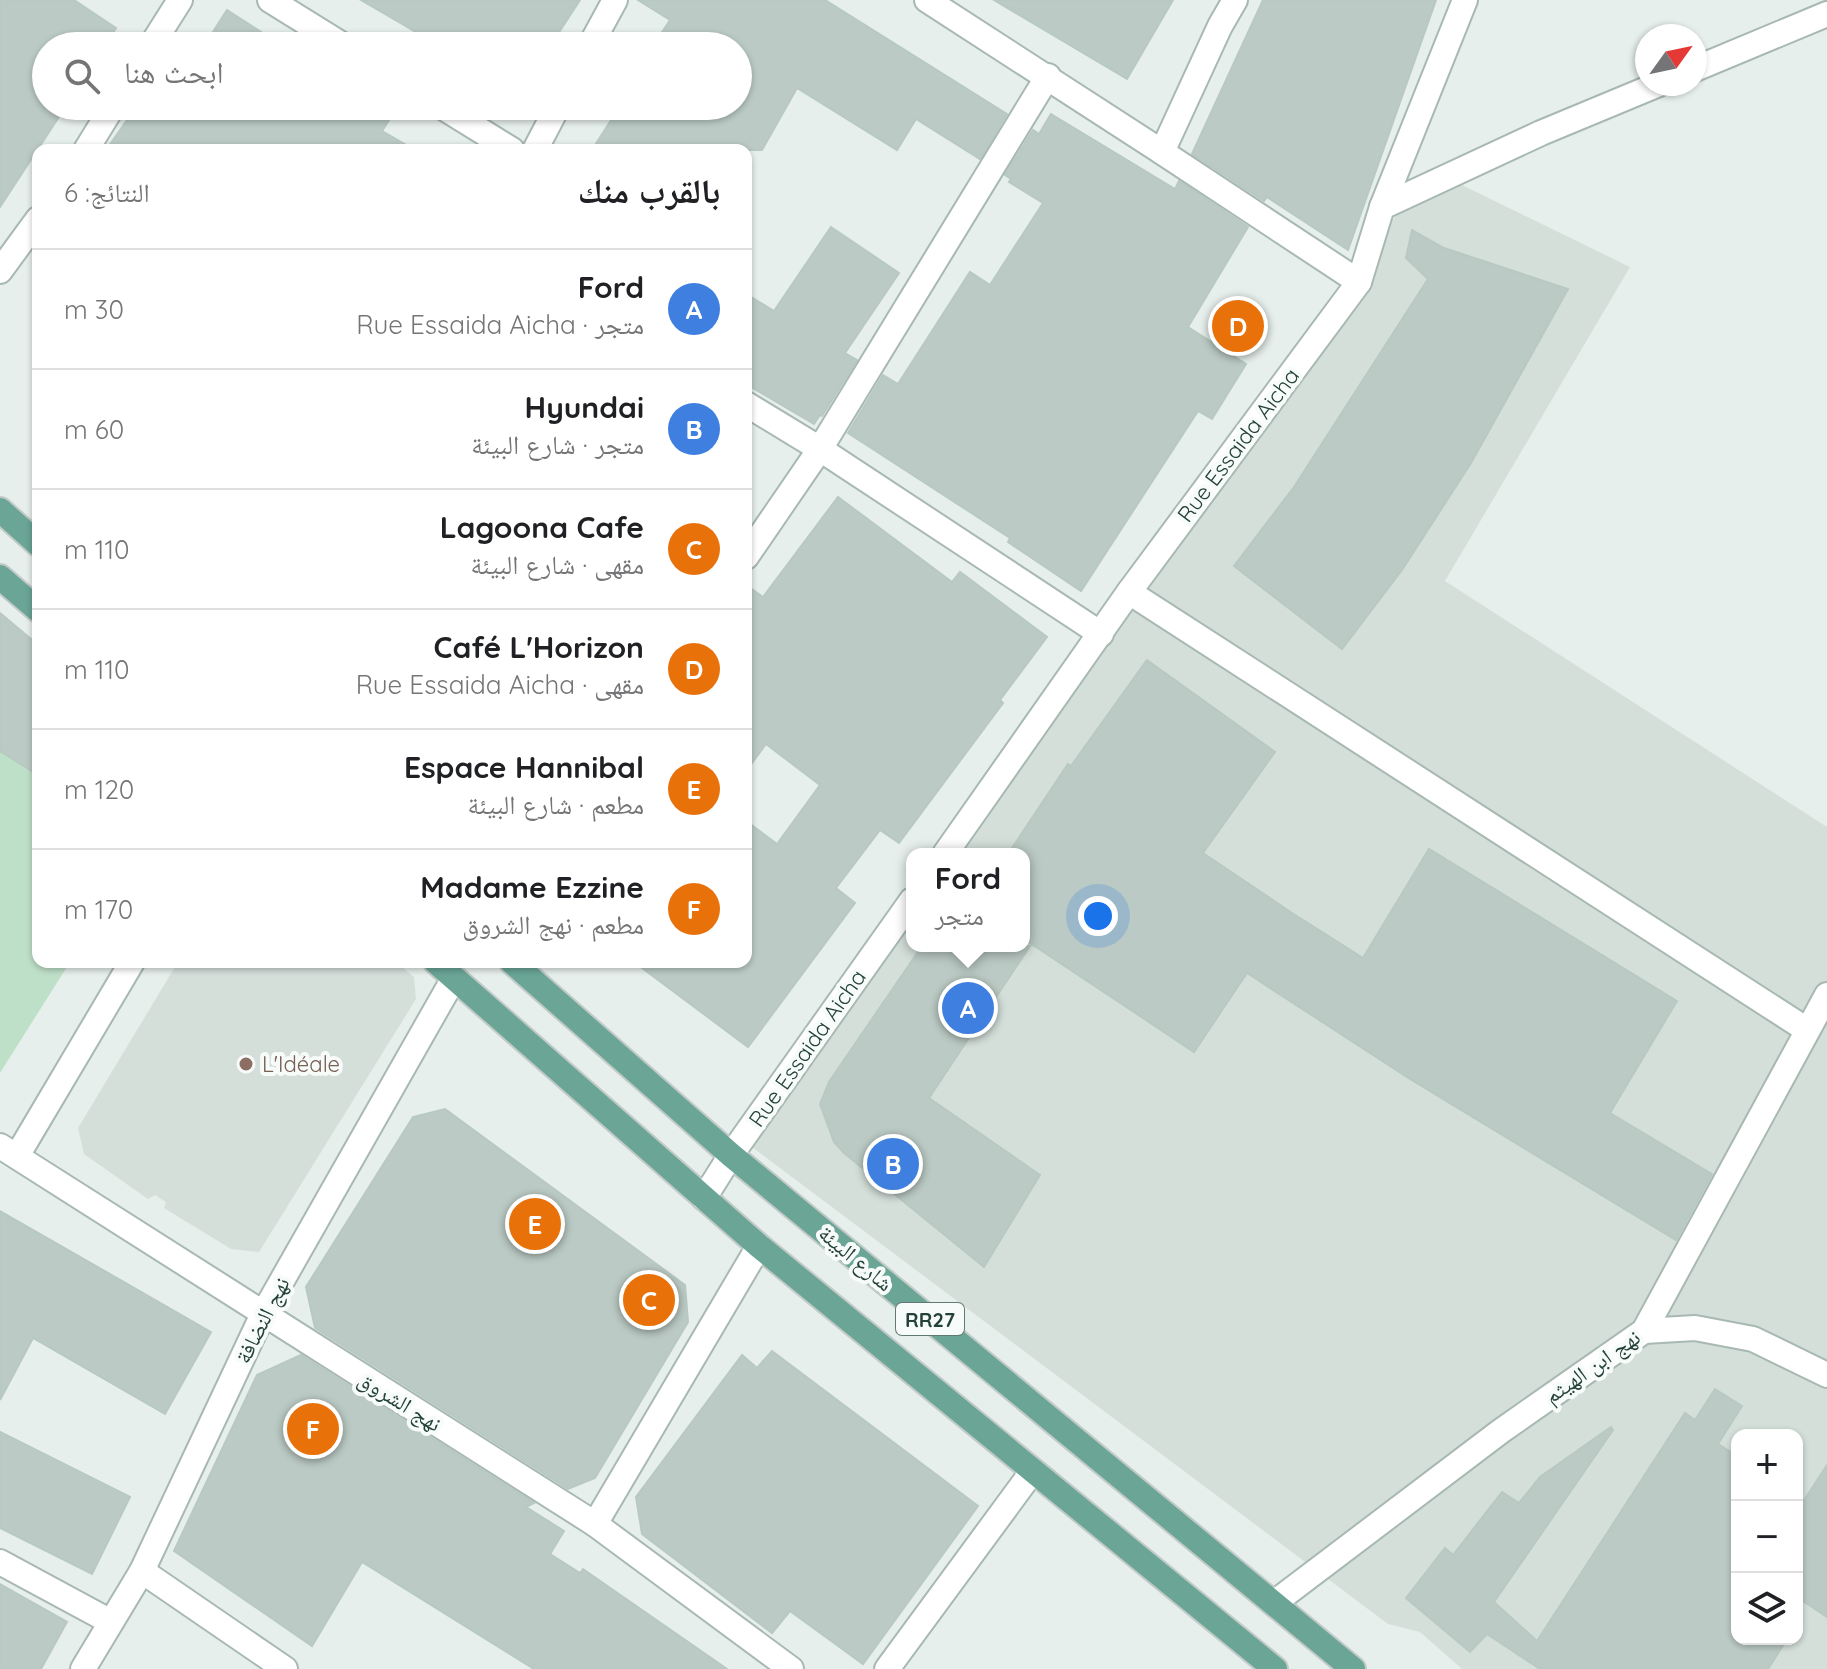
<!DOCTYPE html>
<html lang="ar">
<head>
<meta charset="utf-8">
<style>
	body { margin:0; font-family:Quicksand,"Noto Naskh Arabic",sans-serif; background:#f6f6f6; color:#202124; direction:rtl }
	.controls { position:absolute; right:24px; bottom:24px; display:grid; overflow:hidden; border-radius:16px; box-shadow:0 2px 6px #0004 }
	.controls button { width:72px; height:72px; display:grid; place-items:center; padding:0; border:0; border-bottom:2px solid #e0e0e0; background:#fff; color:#202124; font:40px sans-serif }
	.compass { position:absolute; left:1635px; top:24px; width:72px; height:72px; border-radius:50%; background:#fff; box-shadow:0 2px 6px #0004; rotate:57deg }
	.you { position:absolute; left:1098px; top:916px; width:28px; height:28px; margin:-20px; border:6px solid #fff; border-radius:50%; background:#1a73e8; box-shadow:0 0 0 12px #1a73e833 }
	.badge { display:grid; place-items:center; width:52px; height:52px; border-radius:50%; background:#d93025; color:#fff; font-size:26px; font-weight:700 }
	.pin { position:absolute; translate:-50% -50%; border:4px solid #fff; box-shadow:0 2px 8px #0006 }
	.popup { position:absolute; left:906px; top:848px; width:124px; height:104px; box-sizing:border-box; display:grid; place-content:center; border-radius:16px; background:#fff; filter:drop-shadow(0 2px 6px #0005); font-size:26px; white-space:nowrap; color:#757577 }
	.popup b { font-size:30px; color:#202124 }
	.popup::after { content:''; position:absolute; left:50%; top:100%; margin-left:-16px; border:16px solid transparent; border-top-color:#fff }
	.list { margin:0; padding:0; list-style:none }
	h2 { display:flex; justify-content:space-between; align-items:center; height:104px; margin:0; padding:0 32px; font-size:34px }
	h2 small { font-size:26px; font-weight:400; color:#757577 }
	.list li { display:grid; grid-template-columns:52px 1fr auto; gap:24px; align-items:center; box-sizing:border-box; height:120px; padding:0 32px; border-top:2px solid #e0e0e0 }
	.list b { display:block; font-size:30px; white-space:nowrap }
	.list p { margin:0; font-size:26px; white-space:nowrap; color:#757577 }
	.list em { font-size:26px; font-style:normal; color:#757577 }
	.icon { flex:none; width:44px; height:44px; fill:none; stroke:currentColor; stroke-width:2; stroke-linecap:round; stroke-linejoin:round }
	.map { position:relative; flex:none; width:1827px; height:1669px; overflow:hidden; direction:ltr }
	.search { position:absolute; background:#fff; box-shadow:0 2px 6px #0004; left:32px; top:32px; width:720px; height:88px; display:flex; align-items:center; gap:20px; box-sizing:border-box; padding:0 28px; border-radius:44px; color:#757577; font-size:30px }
	.panel { position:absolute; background:#fff; box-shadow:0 2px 6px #0004; left:32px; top:144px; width:720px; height:824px; border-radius:16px; direction:rtl }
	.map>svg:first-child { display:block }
	.built { fill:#d4dfda; fill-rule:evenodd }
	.green { fill:#bfe0c8 }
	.building { fill:#bbcac4; stroke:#b8c9c2; stroke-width:2 }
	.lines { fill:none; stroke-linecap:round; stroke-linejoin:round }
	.minor-casing { stroke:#a8b8b2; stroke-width:28 }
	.primary-casing { stroke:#c2cac8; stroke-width:28 }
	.minor { stroke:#fff; stroke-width:24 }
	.primary { stroke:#6aa596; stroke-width:24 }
	.education-dot { fill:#8d6e63; stroke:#f7fbf9; stroke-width:3 }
	.labels { text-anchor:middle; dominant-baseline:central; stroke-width:8; stroke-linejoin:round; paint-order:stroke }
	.shield { fill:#f7fbf9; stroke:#637a73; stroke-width:2 }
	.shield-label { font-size:20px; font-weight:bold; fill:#24423a }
	.street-label { font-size:22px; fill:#24423a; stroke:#f7fbf9 }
	.education-label { font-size:22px; fill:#785e54; stroke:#f7fbf9; text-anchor:start }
</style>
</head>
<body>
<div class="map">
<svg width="1827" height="1669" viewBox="0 0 1827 1669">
	<rect width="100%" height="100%" fill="#e6efeb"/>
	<g class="built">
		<path d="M 1429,169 L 1630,267 L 1445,581 L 1827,827 L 1827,1669 L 1462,1669 L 1420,1632 L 1388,1624 L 740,1138 L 912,896 L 912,946 L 1024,946 L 1024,854 L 942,854 ZM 1737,1435 L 1797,1435 L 1797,1639 L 1737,1639 Z"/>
		<polygon points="178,962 396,962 414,977 416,999 259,1252 231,1249 164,1208 166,1202 155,1195 148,1199 84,1154 78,1128"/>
	</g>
	<polygon class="green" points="0,751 38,775 38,962 70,962 0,1073"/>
	<g class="building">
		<polygon points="0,0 74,0 116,28 105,46 46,46 46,106 66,106 0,207"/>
		<polygon points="361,0 580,0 550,46 440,46"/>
		<polygon points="638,0 825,0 1007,114 980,159 916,119 897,150 797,88 762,150 592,150 620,106 738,106 738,46 653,46 670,20"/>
		<polygon points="994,0 1173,0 1127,79"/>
		<polygon points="1263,0 1436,0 1348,250 1267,197 1264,201 1192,154"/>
		<polygon points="227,10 283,46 204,46"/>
		<polygon points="137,106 398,106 382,131 415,150 106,150"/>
		<polygon points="1051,114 1175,189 1179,181 1248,227 1188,327 1246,364 1212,419 1198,411 1081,591 1008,542 1010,538 848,433 883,375 898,384 970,272 990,285 1043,203 1009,182 1011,179 1005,175 1033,130 1039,134"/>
		<polygon points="831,227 899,273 845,353 857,360 822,416 820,415 814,424 746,384 746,294 774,311"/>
		<polygon points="1412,230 1444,248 1568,289 1471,463 1402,570 1342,649 1234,566 1294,487 1428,279 1406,258"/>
		<polygon points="838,497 952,582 960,572 1047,637 1000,700 1003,703 899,843 880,830 836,888 855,903 748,1047 634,962 746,962 746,821 777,844 820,785 766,744 746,771 746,585 763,597"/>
		<polygon points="0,613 38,645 38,775 0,751"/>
		<polygon points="1147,660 1275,752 1203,853 1289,911 1363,958 1429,849 1677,1001 1610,1113 1712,1174 1676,1240 1410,1079 1247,973 1194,1052 1024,939 1024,854 1008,854 1068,764 1071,766"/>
		<polygon points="922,946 1030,946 929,1098 1040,1175 984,1267 844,1153 834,1142 820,1104 829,1082"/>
		<polygon points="445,1109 685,1285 688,1322 595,1478 568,1489 315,1328 306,1287 413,1117"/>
		<polygon points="0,1211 211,1332 165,1414 33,1338 0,1400"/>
		<polygon points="772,1351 978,1506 863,1664 790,1611 772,1633 642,1534 636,1497 742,1355 757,1368"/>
		<polygon points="301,1355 534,1503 526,1507 564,1531 550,1554 580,1573 583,1569 727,1669 534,1669 362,1562 312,1646 174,1551 257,1375"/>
		<polygon points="1715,1389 1742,1406 1718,1444 1737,1456 1737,1639 1787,1639 1768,1669 1540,1669 1487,1634 1470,1652 1406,1598 1445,1548 1453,1555 1502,1492 1519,1503 1540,1477 1611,1427 1613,1430 1494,1602 1537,1641 1685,1413 1695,1420"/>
		<polygon points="0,1432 130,1497 92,1574 0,1528"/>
		<polygon points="1827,1465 1827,1617 1797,1597 1797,1511"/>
		<polygon points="0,1584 67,1622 41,1669 0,1669"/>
	</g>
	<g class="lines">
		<g class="minor-casing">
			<g id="minor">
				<polyline points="270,0 344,46"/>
				<polyline points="927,0 1162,152 1220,26 1235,0"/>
				<polyline points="151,46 180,0"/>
				<polyline points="590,46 615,0"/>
				<polyline points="1695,69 1827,14"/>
				<polyline points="441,106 512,150"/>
				<polyline points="86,150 113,106"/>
				<polyline points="535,150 558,106"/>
				<polyline points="1162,152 1359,282"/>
				<polyline points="1382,207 1541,133 1659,84"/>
				<polyline points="0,271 38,219"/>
				<polyline points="746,404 820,449 1101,634"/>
				<polyline points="746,557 820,449 1048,76"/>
				<polyline points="1129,592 1807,1030"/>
				<polyline points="945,854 1129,592 1359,282 1382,207 1465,0"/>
				<polyline points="0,1146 595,1524 791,1669"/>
				<polyline points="17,1156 132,962"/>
				<polyline points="704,1198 731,1155 912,900"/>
				<polyline points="1644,1331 1695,1328 1753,1339 1827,1375"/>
				<polyline points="595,1524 759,1246"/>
				<polyline points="0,1562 111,1622"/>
				<polyline points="142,1571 285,1669"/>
				<polyline points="1274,1603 1501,1431 1644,1331 1827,995"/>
				<polyline points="83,1669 142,1571 263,1314 454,978"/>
				<polyline points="887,1669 1032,1472"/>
			</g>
		</g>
		<g class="primary-casing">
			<g id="primary">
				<polyline points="0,510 38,544"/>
				<polyline points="0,577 38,610"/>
				<polyline points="436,962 759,1246 1275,1669"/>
				<polyline points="512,962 731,1155 1353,1669"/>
			</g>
		</g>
		<use href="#minor" class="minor"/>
		<use href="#primary" class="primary"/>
	</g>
	<circle class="education-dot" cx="246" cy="1064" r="8"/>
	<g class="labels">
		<rect class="shield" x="896" y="1303" width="68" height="32" rx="6"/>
		<g class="shield-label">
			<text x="930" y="1319">RR27</text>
		</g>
		<g class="street-label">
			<text transform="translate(1238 445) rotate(-53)">Rue Essaida Aicha</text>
			<text transform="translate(807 1048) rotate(-55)">Rue Essaida Aicha</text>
			<text transform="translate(856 1258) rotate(40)">شارع البيئة</text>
			<text transform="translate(262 1320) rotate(-63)">نهج النضافة</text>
			<text transform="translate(1592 1366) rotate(-35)">نهج ابن الهيثم</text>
			<text transform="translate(400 1401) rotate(32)">نهج الشروق</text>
		</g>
		<g class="education-label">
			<text x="262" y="1064">L'Idéale</text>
		</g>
	</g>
</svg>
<div class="controls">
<button>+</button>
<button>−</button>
<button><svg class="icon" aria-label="layers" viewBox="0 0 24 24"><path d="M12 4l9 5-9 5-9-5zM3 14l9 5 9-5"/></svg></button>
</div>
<svg class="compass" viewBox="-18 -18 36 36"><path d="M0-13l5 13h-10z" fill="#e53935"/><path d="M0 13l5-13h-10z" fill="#757577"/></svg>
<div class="you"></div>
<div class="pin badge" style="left:968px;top:1008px;background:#3f7fe0">A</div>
<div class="popup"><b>Ford</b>متجر</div>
<div class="pin badge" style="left:893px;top:1164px;background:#3f7fe0">B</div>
<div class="pin badge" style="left:649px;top:1300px;background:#e8710a">C</div>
<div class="pin badge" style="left:1238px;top:326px;background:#e8710a">D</div>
<div class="pin badge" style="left:535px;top:1224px;background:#e8710a">E</div>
<div class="pin badge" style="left:313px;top:1429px;background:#e8710a">F</div>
<div class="search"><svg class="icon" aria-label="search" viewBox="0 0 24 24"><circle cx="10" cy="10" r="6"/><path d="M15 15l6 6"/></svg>ابحث هنا</div>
<section class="panel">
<h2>بالقرب منك<small>النتائج: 6</small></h2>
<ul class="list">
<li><span class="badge" style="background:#3f7fe0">A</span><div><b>Ford</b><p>متجر · Rue Essaida Aicha</p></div><em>30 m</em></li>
<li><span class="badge" style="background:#3f7fe0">B</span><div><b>Hyundai</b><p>متجر · شارع البيئة</p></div><em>60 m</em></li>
<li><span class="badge" style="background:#e8710a">C</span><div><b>Lagoona Cafe</b><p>مقهى · شارع البيئة</p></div><em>110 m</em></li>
<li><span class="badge" style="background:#e8710a">D</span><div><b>Café L'Horizon</b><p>مقهى · Rue Essaida Aicha</p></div><em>110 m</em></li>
<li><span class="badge" style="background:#e8710a">E</span><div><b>Espace Hannibal</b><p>مطعم · شارع البيئة</p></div><em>120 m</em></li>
<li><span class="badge" style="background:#e8710a">F</span><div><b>Madame Ezzine</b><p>مطعم · نهج الشروق</p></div><em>170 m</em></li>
</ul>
</section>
</div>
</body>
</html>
